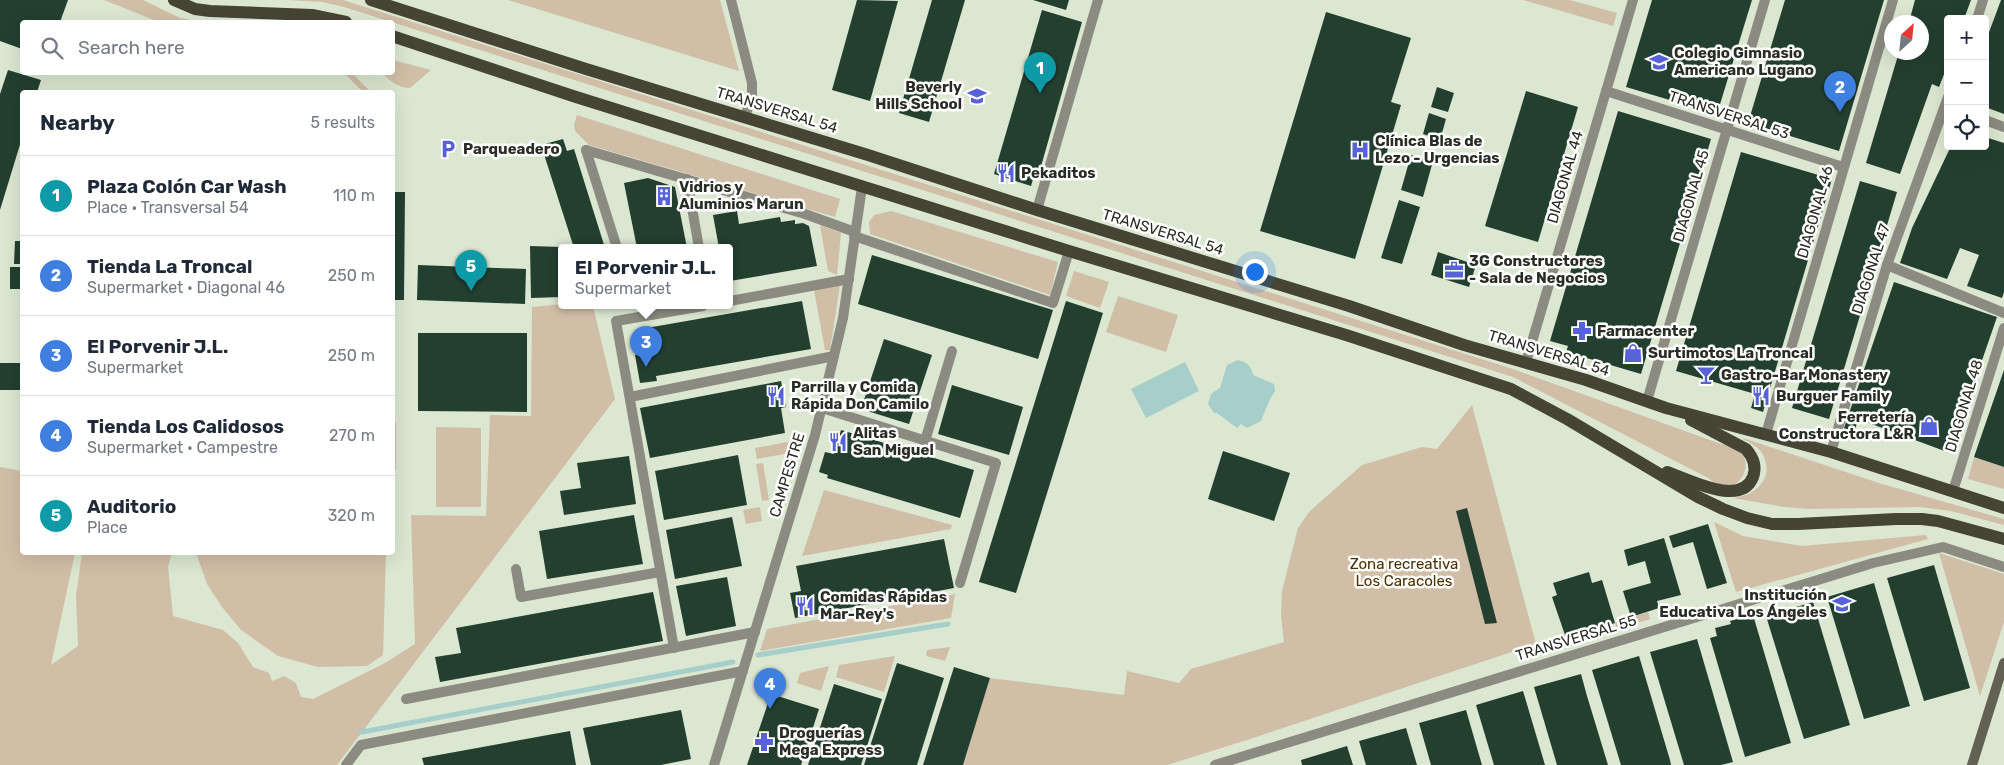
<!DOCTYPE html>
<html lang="en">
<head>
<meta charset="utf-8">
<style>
	body { margin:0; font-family:Rubik,sans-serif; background:#f6f6f7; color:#1f2937 }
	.controls { position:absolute; right:15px; top:15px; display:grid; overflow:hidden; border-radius:5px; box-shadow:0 5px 20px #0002 }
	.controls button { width:45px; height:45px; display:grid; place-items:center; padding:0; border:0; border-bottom:1px solid #e0e1e3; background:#fff; color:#1f2937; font:25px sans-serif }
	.compass { position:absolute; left:1884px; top:15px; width:45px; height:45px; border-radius:50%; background:#fff; box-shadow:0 5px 20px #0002; rotate:27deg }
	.you { position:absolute; left:1254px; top:271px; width:18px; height:18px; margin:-12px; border:4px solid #fff; border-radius:50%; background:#1a73e8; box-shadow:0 0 0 8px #1a73e833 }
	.badge { display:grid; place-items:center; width:32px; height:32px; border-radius:50%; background:#5762d9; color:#fff; font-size:16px; font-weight:700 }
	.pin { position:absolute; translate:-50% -41px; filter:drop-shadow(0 1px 2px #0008) }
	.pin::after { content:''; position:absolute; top:26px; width:18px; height:15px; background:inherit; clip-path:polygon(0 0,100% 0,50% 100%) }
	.popup { position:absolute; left:558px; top:244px; width:175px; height:65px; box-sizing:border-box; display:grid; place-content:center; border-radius:5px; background:#fff; filter:drop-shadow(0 1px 4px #0005); font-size:16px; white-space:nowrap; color:#747a83 }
	.popup b { font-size:19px; color:#1f2937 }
	.popup::after { content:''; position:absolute; left:50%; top:100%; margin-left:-10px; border:10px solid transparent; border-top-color:#fff }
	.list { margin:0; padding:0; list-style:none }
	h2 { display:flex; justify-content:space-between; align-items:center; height:65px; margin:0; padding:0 20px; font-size:21px }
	h2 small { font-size:16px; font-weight:400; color:#747a83 }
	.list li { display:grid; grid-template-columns:32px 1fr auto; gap:15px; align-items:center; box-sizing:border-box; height:80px; padding:0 20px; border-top:1px solid #e0e1e3 }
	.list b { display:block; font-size:19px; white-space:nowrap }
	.list p { margin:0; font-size:16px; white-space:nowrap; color:#747a83 }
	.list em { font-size:16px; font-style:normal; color:#747a83 }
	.icon { flex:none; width:28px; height:28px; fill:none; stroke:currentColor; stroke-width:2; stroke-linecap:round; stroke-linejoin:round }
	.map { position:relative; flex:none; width:2004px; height:765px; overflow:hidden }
	.search { position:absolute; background:#fff; box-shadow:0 5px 20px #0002; left:20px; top:20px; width:375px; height:55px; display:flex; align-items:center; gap:12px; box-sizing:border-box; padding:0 18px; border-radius:5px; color:#747a83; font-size:19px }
	.panel { position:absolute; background:#fff; box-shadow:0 5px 20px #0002; left:20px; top:90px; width:375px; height:465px; border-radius:5px }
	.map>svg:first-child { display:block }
	.green { fill:#d1bea7 }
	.water { fill:#a6ceca }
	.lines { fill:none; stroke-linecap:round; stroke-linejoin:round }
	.stream { stroke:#a6ceca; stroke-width:5 }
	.building { fill:#233f30 }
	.street { stroke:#8c8b81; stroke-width:10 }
	.secondary { stroke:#636154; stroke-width:10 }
	.primary { stroke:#464434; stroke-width:12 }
	.labels { text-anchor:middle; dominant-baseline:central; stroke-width:5; stroke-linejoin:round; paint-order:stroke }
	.poi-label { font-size:15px; font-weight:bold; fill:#292d25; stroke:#fff; text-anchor:start }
	.street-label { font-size:15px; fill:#292d25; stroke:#fff }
	.park-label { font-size:15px; fill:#4d3000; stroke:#fff }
</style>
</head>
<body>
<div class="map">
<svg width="2004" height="765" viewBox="0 0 2004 765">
	<rect width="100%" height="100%" fill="#dbe7d1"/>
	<g class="green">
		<polygon points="104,0 143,0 180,18 201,22 159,22"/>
		<path d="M 288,0 L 343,0 L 1513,369 L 1721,444 C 1763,447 1744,497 1718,485 C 1714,483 1711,480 1708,478 L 1513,377 L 344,7 L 322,2 Z"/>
		<polygon points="508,0 720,0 739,71"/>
		<polygon points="1523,0 1570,0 1617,13 1613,26"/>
		<path d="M 393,60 L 431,70 L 410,88 C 397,88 391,81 382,73 L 392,72 Z"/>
		<polygon points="344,73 352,73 371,92 363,92"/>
		<polygon points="577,115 840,199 835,217 589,145 575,131 574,125"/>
		<polygon points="891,211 1058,262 1050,295 870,234 869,222 874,215"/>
		<polygon points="820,225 841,233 837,275 828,271"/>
		<polygon points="1074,271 1109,282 1100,308 1066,296"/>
		<polygon points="840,285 830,350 825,350 814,290"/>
		<polygon points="1118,296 1178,315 1166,352 1106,332"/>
		<polygon points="562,304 562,306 593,306 615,399 337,765 0,765 0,467 22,471 22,552 75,553 51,665 78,646 76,596 82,553 172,553 168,567 173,616 223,630 238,643 253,667 269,673 272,681 284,676 296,683 301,697 313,699 385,663 415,644 411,515 486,516 490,415 531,416 532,307"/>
		<polygon points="1472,405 1536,644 1247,740 1167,765 963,765 990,678 1124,695 1127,671 1179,683 1191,669 1284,642 1281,615 1282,591 1298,528 1310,511 1362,465 1422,447 1437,449"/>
		<polygon points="393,423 396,423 396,470 393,469"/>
		<polygon points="436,427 481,428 481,507 436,507"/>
		<path d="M 1740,437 L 1879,483 L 2004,519 L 2004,525 L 1951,511 L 1920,507 L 1810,509 L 1784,507 L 1733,498 C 1756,496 1776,477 1762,453 C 1758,446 1746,441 1740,437 Z"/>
		<polygon points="793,441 795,452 757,459 755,448"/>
		<polygon points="1974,457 2004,467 2004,489 1968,479"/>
		<polygon points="763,463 769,500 762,501 756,464"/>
		<polygon points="824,490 952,525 951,529 802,556"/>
		<polygon points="760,507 762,521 746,524 743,510"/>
		<polygon points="1714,522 1743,536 1802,546 1926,535 1928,539 1736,592"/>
		<polygon points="196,553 386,553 383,655 367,666 318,667 278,656 241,630 222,607 207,584"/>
		<polygon points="1939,553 2004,574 2004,622 1980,696"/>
		<polygon points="955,594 951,618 760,651 767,629"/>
		<polygon points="1648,612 1650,619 1617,629 1615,623"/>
		<polygon points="950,647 945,661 926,656 927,650"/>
		<polygon points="895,656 884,692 836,677 839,665"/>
		<polygon points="829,666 821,691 797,683 800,673"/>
	</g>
	<g class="water">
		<path d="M 1238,360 C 1247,363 1251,365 1253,375 L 1274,384 L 1275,391 L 1270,399 L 1261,421 L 1247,428 L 1241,424 L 1237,428 L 1217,413 L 1214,413 L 1208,404 L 1211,394 L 1220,388 L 1227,365 Z"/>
		<polygon points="1185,362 1199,391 1146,418 1131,389"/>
	</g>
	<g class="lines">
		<g class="stream">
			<polyline points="758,655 948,624"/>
			<polyline points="362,732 733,662"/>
		</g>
	</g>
	<g class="building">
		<polygon points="0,0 68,0 60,22 22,22 22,49 0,41"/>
		<polygon points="857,0 898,1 870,101 832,90"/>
		<polygon points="932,0 965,0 929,122 899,113"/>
		<polygon points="1033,0 1069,0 1066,10"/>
		<polygon points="1652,0 1752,0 1717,114 1626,87"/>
		<polygon points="1785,0 1884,0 1839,151 1748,123"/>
		<polygon points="1915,0 1971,0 1964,19 1948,19 1948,64 1939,87 1932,84 1900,174 1866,163 1899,52 1922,52 1922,22 1909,22"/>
		<polygon points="2001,0 2004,0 2004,114 1985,107 1985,43"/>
		<polygon points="1042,10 1082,22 1038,177 1034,176 1031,186 994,174"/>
		<polygon points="1326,12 1411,38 1391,102 1401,105 1355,259 1260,231"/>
		<polygon points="8,70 41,80 37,92 22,92 22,138 0,210 0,94"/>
		<polygon points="1437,87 1454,93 1448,112 1431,107"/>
		<polygon points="1526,91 1578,107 1538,242 1485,226"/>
		<polygon points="1618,111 1711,139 1641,374 1566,352 1568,346 1550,341"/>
		<polygon points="1429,113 1446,119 1440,140 1423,134"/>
		<polygon points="1985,137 2004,143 2004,292 2002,298 1967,286 1979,255 1960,248 1947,279 1900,263 1912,228 1951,146 1985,146"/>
		<polygon points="563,139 567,151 574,149 605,248 574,248 541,145"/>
		<polygon points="1741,152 1832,179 1763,412 1751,408 1755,394 1676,371"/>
		<polygon points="1411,155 1433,161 1423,197 1401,190"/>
		<polygon points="648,178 675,187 687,248 637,248 624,183"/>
		<polygon points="1860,181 1897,192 1829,419 1792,408"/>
		<polygon points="392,192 405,192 404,300 392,300"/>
		<polygon points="1399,200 1420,207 1402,264 1381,258"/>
		<polygon points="737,211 739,224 780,217 781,222 795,220 795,224 803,223 809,226 817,266 730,281 730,248 719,248 713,215"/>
		<polygon points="15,241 22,241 22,264 14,264"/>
		<polygon points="530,246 562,247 562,297 531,298"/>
		<polygon points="1438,252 1476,265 1469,287 1431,275"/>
		<polygon points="872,255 1053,310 1038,359 858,304"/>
		<polygon points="418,265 526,269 525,304 417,300"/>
		<rect x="10" y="267" width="12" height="22"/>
		<polygon points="1894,282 1997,317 1950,453 1858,419 1854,434 1843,431"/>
		<polygon points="802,301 811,349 656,376 657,381 640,383 635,355 639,354 635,330"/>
		<polygon points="1066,301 1103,313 1016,593 979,582"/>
		<polygon points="418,333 527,333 527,412 418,411"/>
		<polygon points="884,339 932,355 909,424 861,409"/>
		<rect x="0" y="363" width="22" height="27"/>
		<polygon points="2004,370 2004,467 1974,457"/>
		<polygon points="781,381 786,407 781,408 785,433 650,458 640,408"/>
		<polygon points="952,385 1023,407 1009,455 938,434"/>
		<polygon points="841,430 974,470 960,518 827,478 828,475 819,472 825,452 834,454"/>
		<polygon points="1223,451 1290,473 1274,521 1208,499"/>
		<polygon points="738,455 747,505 664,520 655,471"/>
		<polygon points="629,456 636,504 564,515 560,491 581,488 577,463"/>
		<polygon points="1467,508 1497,623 1485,624 1456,511"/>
		<polygon points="634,515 643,564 547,579 539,531"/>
		<polygon points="732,517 742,566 675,579 666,530"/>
		<polygon points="1708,524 1727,583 1707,589 1693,542 1673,548 1669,536"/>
		<polygon points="1664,538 1681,595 1657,601 1659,608 1631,617 1623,591 1651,583 1645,561 1628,566 1624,550"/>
		<polygon points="944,539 954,588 795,618 790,593 801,591 796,566"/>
		<polygon points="1934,565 1970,688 1924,701 1887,578"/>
		<polygon points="1589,572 1592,583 1602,580 1615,623 1566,638 1552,597 1557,595 1553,583"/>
		<polygon points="727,577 736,626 686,636 676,586"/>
		<polygon points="1874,583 1910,706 1864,719 1827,597"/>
		<polygon points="653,592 663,641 440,682 435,657 461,653 456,628"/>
		<polygon points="1813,602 1850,725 1804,739 1766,616"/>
		<polygon points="1753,615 1791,743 1745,757 1710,638 1717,636 1715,628 1731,624 1730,621"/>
		<polygon points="1697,639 1733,762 1721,765 1684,765 1650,652"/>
		<polygon points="1639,656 1670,760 1671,765 1621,765 1592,670"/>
		<polygon points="897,663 944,678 917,765 864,765"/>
		<polygon points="954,667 990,678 963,765 923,765"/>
		<polygon points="1581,674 1587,696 1608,765 1557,765 1534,687"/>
		<polygon points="834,684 882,699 861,765 808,765"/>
		<polygon points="1523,691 1545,765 1494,765 1476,705"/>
		<polygon points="771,694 819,709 801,765 747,765"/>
		<polygon points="681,710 691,759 661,765 591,765 583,728"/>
		<polygon points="1466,710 1482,765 1431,765 1419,723"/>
		<polygon points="1406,728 1417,765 1366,765 1359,741"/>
		<polygon points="570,731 576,765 424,765 422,758"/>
		<polygon points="1347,746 1353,765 1302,765 1301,760"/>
	</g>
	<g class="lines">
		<g class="street">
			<polyline points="731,0 752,83 752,95 745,117"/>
			<polyline points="1977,19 1983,0"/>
			<polyline points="1606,91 1843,167"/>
			<polyline points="1985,120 2004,127"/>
			<polyline points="586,150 805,214 855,232"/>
			<polyline points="586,150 617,248"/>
			<polyline points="687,179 699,248"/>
			<polyline points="1037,210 1098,0"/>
			<polyline points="854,236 1053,303 1069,251"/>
			<polyline points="1887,265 2004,313"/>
			<polyline points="730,301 849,279"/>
			<polyline points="1526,362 1633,0"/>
			<polyline points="630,397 834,356"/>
			<polyline points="1647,401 1765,0"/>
			<polyline points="822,408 996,463 960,583"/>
			<polyline points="1766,434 1893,0"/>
			<polyline points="925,441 952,351"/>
			<polyline points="1831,452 1887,265 1948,97"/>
			<polyline points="1953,491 2004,328"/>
			<polyline points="516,569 521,597 660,572"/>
			<polyline points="674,648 616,321 703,306"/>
			<polyline points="406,699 755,632"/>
			<polyline points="346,765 361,745 743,671"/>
			<polyline points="714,765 815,435 843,318 862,187"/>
			<polyline points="1215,765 1873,563 1943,547 2004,567"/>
		</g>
		<polyline class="secondary" points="1972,765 2004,663"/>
		<g class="primary">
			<polyline points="174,0 195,9 210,11 312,15 346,22"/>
			<polyline points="371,0 586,69 868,155 1037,210 1349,306 1464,345 1586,380 1666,408 1831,452 2004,508"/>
			<polyline points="392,36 576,97 1069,251 1346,335 1511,389 1567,419 1698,497 1723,509 1747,518 1772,524 1798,524 1896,519 1922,519 1938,521 2004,539"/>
			<path d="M 1667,472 C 1688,479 1741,508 1753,477 C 1757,466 1753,457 1746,449 L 1691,420"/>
		</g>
	</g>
	<defs>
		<g id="school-bare" transform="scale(1.5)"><path d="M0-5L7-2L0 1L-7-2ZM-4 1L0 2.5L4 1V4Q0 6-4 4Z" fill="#5762d9" stroke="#fff" stroke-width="2.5" paint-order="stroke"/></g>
		<g id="parking-bare" transform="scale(1.5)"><path d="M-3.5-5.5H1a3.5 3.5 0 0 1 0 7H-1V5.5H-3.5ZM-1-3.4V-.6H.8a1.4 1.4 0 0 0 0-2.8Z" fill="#5762d9" stroke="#fff" stroke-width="2.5" paint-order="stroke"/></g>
		<g id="hospital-bare" transform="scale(1.5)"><path d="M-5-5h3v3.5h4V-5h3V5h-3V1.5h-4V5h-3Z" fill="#5762d9" stroke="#fff" stroke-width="2.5" paint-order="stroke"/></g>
		<g id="restaurant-bare" transform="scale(1.5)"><path d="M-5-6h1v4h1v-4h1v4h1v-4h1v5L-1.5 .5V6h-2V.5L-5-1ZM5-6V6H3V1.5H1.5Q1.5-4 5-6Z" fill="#5762d9" stroke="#fff" stroke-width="2.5" paint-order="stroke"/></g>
		<g id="building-bare" transform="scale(1.5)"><path d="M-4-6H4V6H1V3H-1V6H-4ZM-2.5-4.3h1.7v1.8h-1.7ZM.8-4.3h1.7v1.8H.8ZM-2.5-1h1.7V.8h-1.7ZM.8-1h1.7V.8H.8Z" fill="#5762d9" stroke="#fff" stroke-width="2.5" paint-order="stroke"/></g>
		<g id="office-bare" transform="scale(1.5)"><path d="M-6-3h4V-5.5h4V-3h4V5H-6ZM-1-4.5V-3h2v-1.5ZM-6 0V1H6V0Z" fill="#5762d9" stroke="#fff" stroke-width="2.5" paint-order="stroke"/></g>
		<g id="pharmacy-bare" transform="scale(1.5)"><path d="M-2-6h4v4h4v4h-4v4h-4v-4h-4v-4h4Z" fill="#5762d9" stroke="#fff" stroke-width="2.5" paint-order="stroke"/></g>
		<g id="shop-bare" transform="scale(1.5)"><path d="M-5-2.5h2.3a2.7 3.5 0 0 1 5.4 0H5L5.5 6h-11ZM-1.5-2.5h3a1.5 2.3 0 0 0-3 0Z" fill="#5762d9" stroke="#fff" stroke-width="2.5" paint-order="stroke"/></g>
		<g id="bar-bare" transform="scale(1.5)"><path d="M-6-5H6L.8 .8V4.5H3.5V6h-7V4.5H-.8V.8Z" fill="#5762d9" stroke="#fff" stroke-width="2.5" paint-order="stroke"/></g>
	</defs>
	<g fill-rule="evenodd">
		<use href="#school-bare" x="1659" y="62"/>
		<use href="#school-bare" x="977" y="96"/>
		<use href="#parking-bare" x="448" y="149"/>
		<use href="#hospital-bare" x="1360" y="150"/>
		<use href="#restaurant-bare" x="1006" y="173"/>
		<use href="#building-bare" x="664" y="196"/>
		<use href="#office-bare" x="1454" y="270"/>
		<use href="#pharmacy-bare" x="1582" y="331"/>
		<use href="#shop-bare" x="1633" y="353"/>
		<use href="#bar-bare" x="1706" y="375"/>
		<use href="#restaurant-bare" x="776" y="396"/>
		<use href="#restaurant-bare" x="1761" y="396"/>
		<use href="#shop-bare" x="1929" y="426"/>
		<use href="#restaurant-bare" x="838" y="442"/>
		<use href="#school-bare" x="1842" y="604"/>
		<use href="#restaurant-bare" x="805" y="606"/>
		<use href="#pharmacy-bare" x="764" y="742"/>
	</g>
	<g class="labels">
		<g class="poi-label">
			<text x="1674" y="53">Colegio Gimnasio<tspan x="1674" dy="17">Americano Lugano</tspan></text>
			<text x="962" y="87" text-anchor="end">Beverly<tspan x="962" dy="17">Hills School</tspan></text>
			<text x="1375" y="141">Clínica Blas de<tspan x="1375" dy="17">Lezo - Urgencias</tspan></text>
			<text x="463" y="149">Parqueadero</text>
			<text x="1021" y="173">Pekaditos</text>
			<text x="679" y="187">Vidrios y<tspan x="679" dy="17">Aluminios Marun</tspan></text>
			<text x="1469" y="261">3G Constructores<tspan x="1469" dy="17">- Sala de Negocios</tspan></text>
			<text x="1597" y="331">Farmacenter</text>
			<text x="1648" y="353">Surtimotos La Troncal</text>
			<text x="1721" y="375">Gastro-Bar Monastery</text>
			<text x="791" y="387">Parrilla y Comida<tspan x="791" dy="17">Rápida Don Camilo</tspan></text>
			<text x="1776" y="396">Burguer Family</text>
			<text x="1914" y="417" text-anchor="end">Ferretería<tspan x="1914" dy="17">Constructora L&amp;R</tspan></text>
			<text x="853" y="433">Alitas<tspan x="853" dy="17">San Miguel</tspan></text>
			<text x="1827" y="595" text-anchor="end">Institución<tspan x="1827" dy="17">Educativa Los Ángeles</tspan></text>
			<text x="820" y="597">Comidas Rápidas<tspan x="820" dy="17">Mar-Rey's</tspan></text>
			<text x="779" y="733">Droguerías<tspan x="779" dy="17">Mega Express</tspan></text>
		</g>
		<g class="street-label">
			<text transform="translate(777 110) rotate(17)">TRANSVERSAL 54</text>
			<text transform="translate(1729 115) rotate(18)">TRANSVERSAL 53</text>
			<text transform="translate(1565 177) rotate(-74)">DIAGONAL 44</text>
			<text transform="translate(1691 196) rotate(-74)">DIAGONAL 45</text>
			<text transform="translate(1815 212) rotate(-74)">DIAGONAL 46</text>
			<text transform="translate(1163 232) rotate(17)">TRANSVERSAL 54</text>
			<text transform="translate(1871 269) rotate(-72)">DIAGONAL 47</text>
			<text transform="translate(1549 353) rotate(17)">TRANSVERSAL 54</text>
			<text transform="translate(1964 406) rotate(-73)">DIAGONAL 48</text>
			<text transform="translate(787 475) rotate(-73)">CAMPESTRE</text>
			<text transform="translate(1576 638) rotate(-17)">TRANSVERSAL 55</text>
		</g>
		<g class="park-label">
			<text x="1404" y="564">Zona recreativa<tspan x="1404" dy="17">Los Caracoles</tspan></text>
		</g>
	</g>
</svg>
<div class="controls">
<button>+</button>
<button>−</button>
<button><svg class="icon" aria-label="locate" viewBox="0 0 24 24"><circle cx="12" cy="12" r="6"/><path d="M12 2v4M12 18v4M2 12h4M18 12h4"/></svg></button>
</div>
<svg class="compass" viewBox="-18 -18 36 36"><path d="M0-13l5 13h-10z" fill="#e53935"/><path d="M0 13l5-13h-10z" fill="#747a83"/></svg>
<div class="you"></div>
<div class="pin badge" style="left:1040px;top:93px;background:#0f9aa8">1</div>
<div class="pin badge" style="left:1840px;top:112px;background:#3f7fe0">2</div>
<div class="pin badge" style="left:646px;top:367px;background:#3f7fe0">3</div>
<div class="popup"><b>El Porvenir J.L.</b>Supermarket</div>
<div class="pin badge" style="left:770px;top:709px;background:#3f7fe0">4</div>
<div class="pin badge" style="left:471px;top:291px;background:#0f9aa8">5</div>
<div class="search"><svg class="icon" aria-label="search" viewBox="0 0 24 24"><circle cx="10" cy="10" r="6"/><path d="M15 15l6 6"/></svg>Search here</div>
<section class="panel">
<h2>Nearby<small>5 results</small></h2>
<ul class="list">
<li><span class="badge" style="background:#0f9aa8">1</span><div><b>Plaza Colón Car Wash</b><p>Place · Transversal 54</p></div><em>110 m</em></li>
<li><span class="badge" style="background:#3f7fe0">2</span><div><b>Tienda La Troncal</b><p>Supermarket · Diagonal 46</p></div><em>250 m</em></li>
<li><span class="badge" style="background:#3f7fe0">3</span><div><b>El Porvenir J.L.</b><p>Supermarket</p></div><em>250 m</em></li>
<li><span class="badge" style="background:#3f7fe0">4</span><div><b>Tienda Los Calidosos</b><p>Supermarket · Campestre</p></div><em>270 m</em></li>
<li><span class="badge" style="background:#0f9aa8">5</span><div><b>Auditorio</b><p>Place</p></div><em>320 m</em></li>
</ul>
</section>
</div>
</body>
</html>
